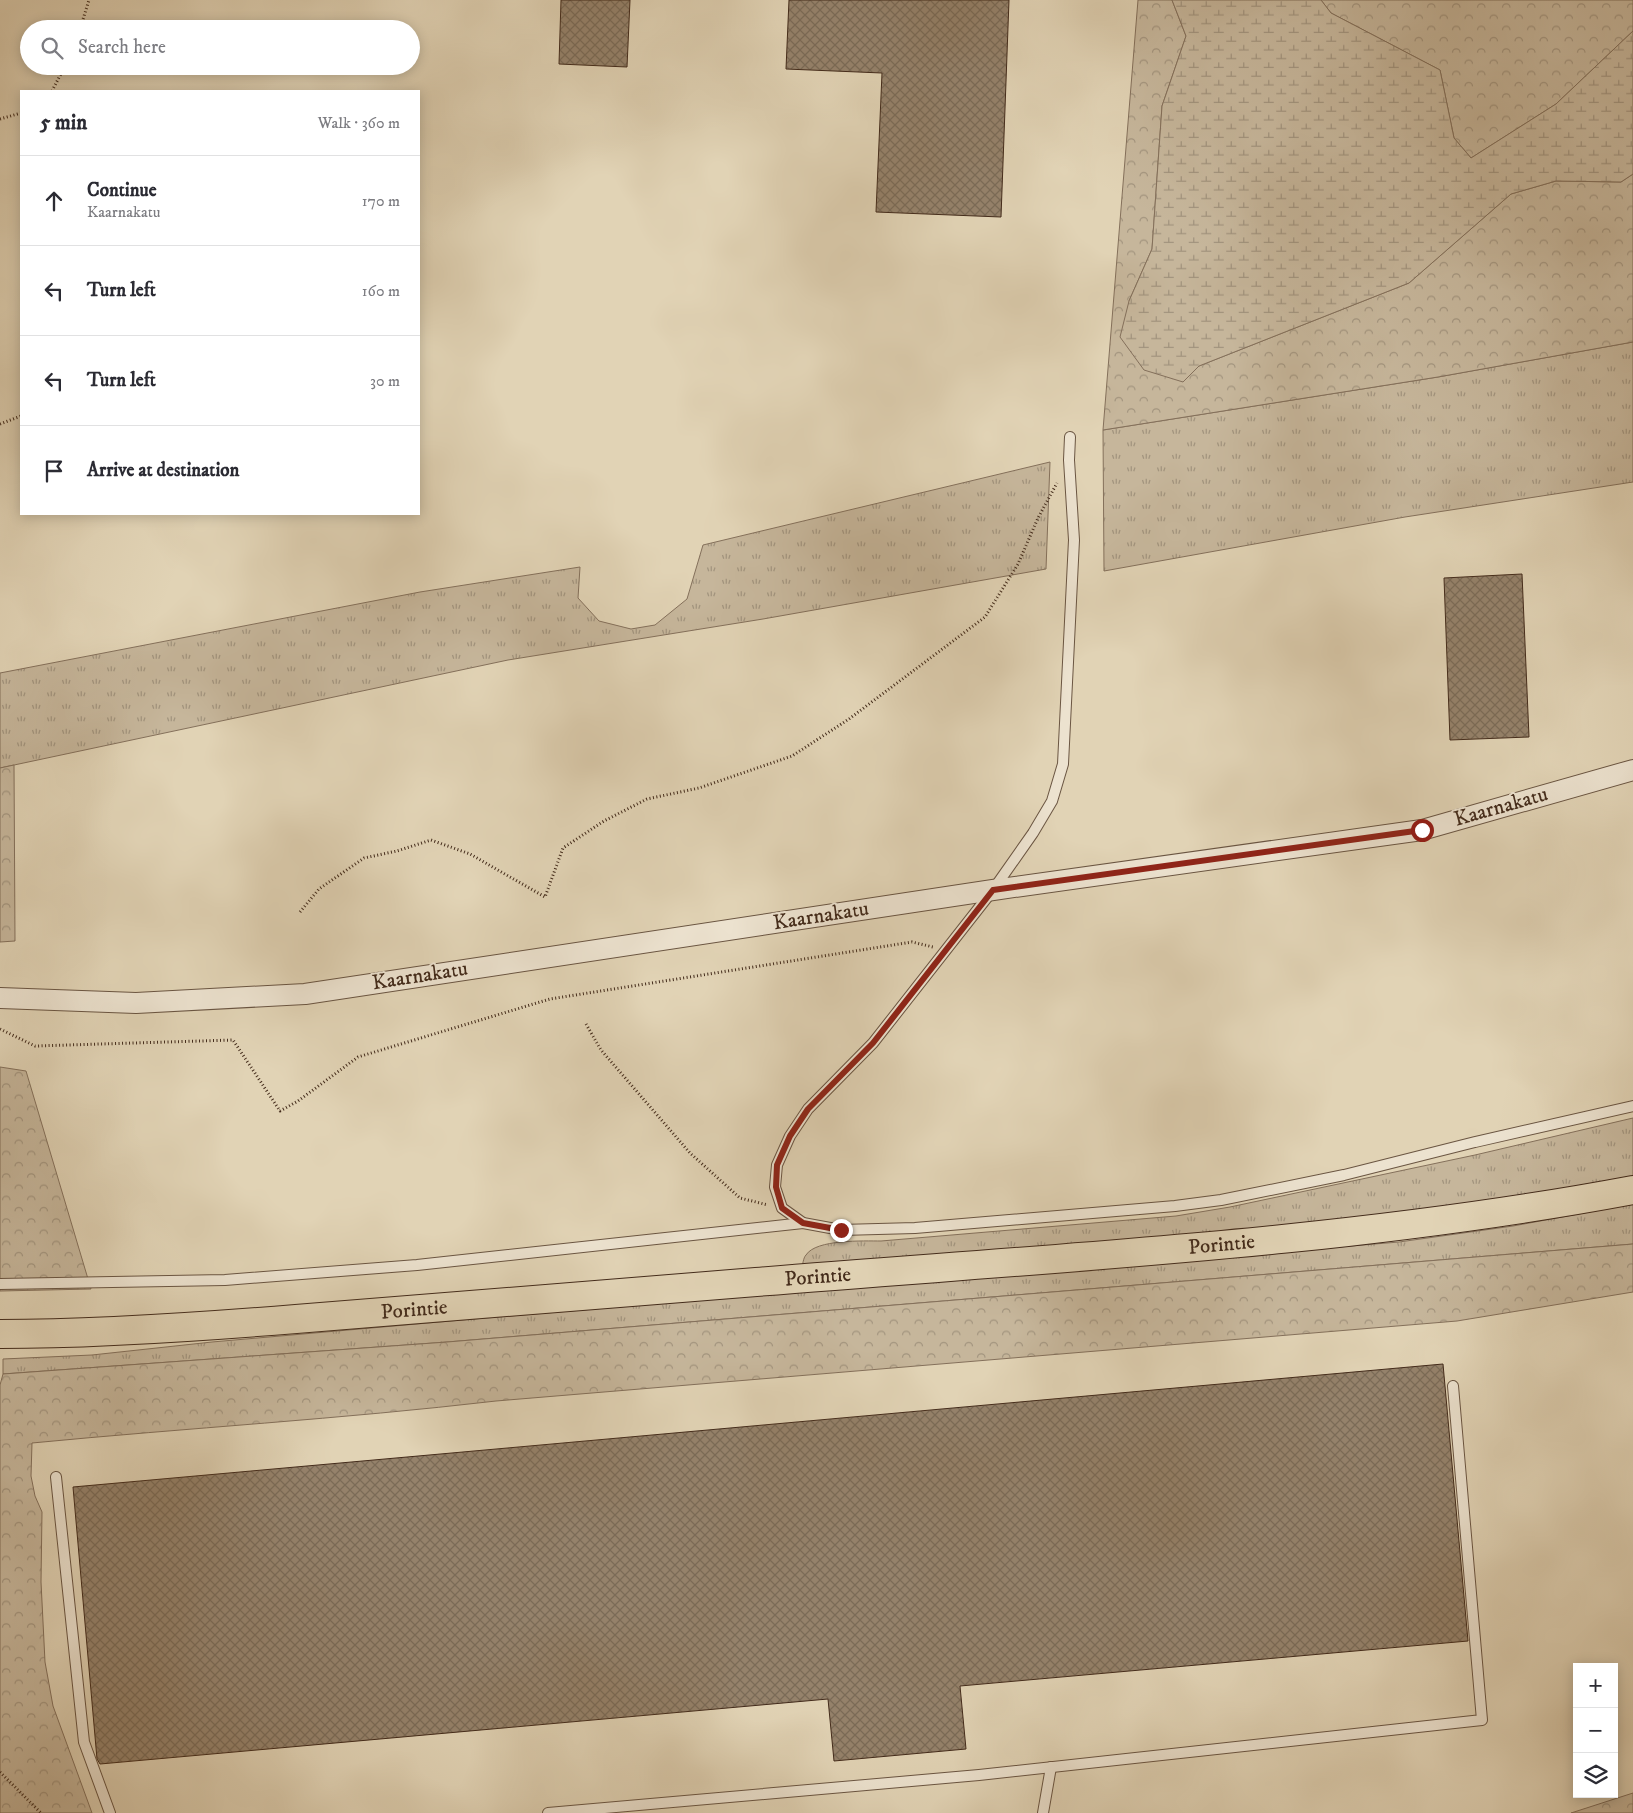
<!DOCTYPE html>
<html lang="en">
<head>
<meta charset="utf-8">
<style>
	body { margin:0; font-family:"IM FELL DW Pica",serif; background:#f2f2f3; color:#2b2b33 }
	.controls { position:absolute; right:15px; bottom:15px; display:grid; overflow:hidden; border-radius:0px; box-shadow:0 2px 12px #0003 }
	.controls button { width:45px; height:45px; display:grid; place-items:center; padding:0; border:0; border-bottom:1px solid #e1e1e2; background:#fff; color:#2b2b33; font:25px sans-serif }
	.stop { position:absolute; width:15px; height:15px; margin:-11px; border:4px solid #8f2418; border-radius:50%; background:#fff }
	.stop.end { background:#8f2418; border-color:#fff; box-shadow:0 1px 5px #0008 }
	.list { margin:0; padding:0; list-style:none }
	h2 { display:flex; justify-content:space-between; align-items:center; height:65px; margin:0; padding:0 20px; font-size:21px }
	h2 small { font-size:16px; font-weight:400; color:#7c7c81 }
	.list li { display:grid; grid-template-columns:32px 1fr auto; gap:15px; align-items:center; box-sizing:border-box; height:90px; padding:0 20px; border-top:1px solid #e1e1e2 }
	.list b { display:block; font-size:19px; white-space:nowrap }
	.list p { margin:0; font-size:16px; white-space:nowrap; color:#7c7c81 }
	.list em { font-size:16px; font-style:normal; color:#7c7c81 }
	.icon { flex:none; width:28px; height:28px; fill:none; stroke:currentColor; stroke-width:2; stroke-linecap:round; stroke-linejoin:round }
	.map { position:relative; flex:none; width:1633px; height:1813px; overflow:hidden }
	.search { position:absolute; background:#fff; box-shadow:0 2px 12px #0003; left:20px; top:20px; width:400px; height:55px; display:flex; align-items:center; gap:12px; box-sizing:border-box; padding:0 18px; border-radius:28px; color:#7c7c81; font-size:19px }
	.panel { position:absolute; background:#fff; box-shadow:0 2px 12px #0003; left:20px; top:90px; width:400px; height:425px; border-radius:0px }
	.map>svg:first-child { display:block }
	.grass { fill:url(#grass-tufts); stroke:#84705b }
	.forest { fill:url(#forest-crowns); stroke:#84705b }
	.wetland { fill:url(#wetland-marsh); stroke:#84705b }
	.building { fill:url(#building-cross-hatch); stroke:#432b1b }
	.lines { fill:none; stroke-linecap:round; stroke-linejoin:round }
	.service-casing { stroke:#6a5542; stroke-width:12 }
	.minor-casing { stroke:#6a5542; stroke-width:22 }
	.trunk-casing { stroke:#432b1b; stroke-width:30 }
	.path { stroke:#432b1b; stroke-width:3; stroke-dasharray:1 2.5; stroke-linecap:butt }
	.service { stroke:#ece2cf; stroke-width:10 }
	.minor { stroke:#ece2cf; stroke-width:20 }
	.trunk { stroke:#e1d3b5; stroke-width:28 }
	.route { stroke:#8f2418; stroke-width:6 }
	.labels { text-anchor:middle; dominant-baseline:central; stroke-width:4; stroke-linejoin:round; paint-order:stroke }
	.street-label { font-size:21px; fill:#432b1b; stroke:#ece2cf }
</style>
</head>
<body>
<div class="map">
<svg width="1633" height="1813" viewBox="0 0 1633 1813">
	<defs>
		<pattern id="grass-tufts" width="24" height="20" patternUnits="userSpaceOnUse" patternTransform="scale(1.25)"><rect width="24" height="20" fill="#c6b69b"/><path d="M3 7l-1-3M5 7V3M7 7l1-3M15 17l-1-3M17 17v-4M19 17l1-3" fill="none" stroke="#a2947e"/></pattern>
		<pattern id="forest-crowns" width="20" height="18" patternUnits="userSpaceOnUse" patternTransform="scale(1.25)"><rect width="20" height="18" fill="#c6b69b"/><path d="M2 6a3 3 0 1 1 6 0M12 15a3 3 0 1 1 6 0" fill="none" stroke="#a2947e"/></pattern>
		<pattern id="wetland-marsh" width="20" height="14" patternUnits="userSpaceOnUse" patternTransform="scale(1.25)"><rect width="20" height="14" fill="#c6b69b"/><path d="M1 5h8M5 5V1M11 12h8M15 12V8" fill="none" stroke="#a2947e"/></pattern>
		<pattern id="building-cross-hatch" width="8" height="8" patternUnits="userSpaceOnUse" patternTransform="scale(1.25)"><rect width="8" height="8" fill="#95826b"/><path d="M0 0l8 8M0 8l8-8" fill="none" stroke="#7b6b57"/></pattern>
	</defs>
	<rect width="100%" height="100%" fill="#e1d3b5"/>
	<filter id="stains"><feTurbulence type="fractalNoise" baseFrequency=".004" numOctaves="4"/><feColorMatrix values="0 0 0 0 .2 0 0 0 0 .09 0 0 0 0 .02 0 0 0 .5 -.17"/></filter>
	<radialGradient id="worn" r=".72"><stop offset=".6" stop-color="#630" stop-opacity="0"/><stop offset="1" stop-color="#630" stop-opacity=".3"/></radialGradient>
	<g class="grass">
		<polygon points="1633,342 1633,482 1405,517 1104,571 1103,430 1438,377"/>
		<polygon points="1050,462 1046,569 763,619 508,660 0,768 0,673 420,592 580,567 578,598 599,621 631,629 655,625 687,599 703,545"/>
		<path d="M 1633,1118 L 1633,1176 L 1514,1197 L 1388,1215 L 1240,1231 L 801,1270 C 803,1265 803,1258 806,1255 C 816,1239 864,1241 881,1241 L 1176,1216 L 1230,1207 L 1475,1155 Z"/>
		<polygon points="1633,1204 1633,1244 447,1342 3,1374 3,1359 92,1355 212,1342 462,1320 1399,1242 1513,1226"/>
	</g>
	<g class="forest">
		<polygon points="1138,0 1172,0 1186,36 1162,106 1152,249 1129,301 1183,382 1199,366 1409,283 1511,194 1556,181 1621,182 1633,174 1633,342 1438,377 1103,430"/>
		<polygon points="1321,0 1633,0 1633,31 1556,104 1471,158 1454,138 1440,70 1331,13"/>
		<polygon points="14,765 15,941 0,942 0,768"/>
		<polygon points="0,1067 26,1071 91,1289 0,1291"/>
		<path d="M 1633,1244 L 1633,1292 L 1457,1321 L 496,1401 C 342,1419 187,1428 32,1443 L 31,1476 L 35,1496 L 42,1512 L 41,1582 L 45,1662 L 53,1706 L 92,1813 L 0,1813 L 0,1385 L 3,1374 L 447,1342 Z"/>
		<polygon points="1633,1793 1633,1813 1571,1813"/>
	</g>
	<polygon class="wetland" points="1172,0 1321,0 1331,13 1440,70 1454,138 1471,158 1556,104 1633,31 1633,174 1621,182 1556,181 1511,194 1409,283 1199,366 1183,382 1144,370 1120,337 1129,301 1152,249 1162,106 1186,36"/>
	<g class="building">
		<polygon points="561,0 630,0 627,67 559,64"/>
		<polygon points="789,0 1009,0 1001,217 876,212 882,73 786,69"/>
		<polygon points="1522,574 1529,737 1450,740 1444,578"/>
		<polygon points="1443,1364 1468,1641 960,1686 966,1749 834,1761 828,1699 100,1764 97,1759 73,1487"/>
	</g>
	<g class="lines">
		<g class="service-casing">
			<g id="service">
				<polyline points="1070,437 1069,460 1074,540 1063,764 1052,801 1033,833 993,890 873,1043 808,1109 790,1136 777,1165 775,1187 782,1208 803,1223 841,1230 915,1228 1175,1206 1221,1200 1344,1175 1475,1142 1633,1106"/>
				<polyline points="0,1284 225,1280 417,1265 803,1223"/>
				<polyline points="56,1477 84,1742 110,1813"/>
				<polyline points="548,1813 979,1775 1482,1720 1453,1386"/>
				<polyline points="1043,1813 1051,1767"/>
			</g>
		</g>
		<g class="minor-casing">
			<polyline id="minor" points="0,998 136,1003 305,994 993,890 1422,830 1633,770"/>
		</g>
		<g class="trunk-casing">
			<g id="trunk">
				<path id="s1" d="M 0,1334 C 99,1334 198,1327 296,1319 C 450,1308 603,1294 756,1282 C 1048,1258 1345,1244 1633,1190"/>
			</g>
		</g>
		<g class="path">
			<polyline points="80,29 89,0"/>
			<polyline points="52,91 65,66"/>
			<polyline points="0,119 21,113"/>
			<polyline points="0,424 21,416"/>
			<polyline points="300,912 319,889 364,858 397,851 431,840 470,854 545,897 563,848 604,821 647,799 699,788 792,756 849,719 985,617 1018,564 1038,518 1057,483"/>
			<polyline points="586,1024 601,1050 690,1153 740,1198 768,1205"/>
			<polyline points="0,1029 35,1046 233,1040 280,1111 298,1101 358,1057 550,999 912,942 933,947"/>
			<polyline points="0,1772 41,1813"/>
		</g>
		<use href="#service" class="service"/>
		<use href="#minor" class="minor"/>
		<use href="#trunk" class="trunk"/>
	</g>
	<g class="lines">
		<polyline class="route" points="841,1230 803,1223 782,1208 776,1187 777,1165 790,1136 808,1109 873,1043 993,890 1422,830"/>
	</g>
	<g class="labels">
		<g class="street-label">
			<text transform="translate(1501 807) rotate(-16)">Kaarnakatu</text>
			<text transform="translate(821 916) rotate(-9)">Kaarnakatu</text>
			<text transform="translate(420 976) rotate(-9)">Kaarnakatu</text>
			<text stroke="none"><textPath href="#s1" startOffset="1225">Porintie</textPath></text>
			<text stroke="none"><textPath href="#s1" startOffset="820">Porintie</textPath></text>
			<text stroke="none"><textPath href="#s1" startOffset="415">Porintie</textPath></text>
		</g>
	</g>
	<rect width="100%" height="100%" filter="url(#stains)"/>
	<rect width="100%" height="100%" fill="url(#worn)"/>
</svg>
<div class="controls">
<button>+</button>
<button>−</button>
<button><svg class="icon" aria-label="layers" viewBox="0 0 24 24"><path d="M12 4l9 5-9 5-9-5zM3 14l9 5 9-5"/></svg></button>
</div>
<div class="stop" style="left:1422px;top:830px"></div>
<div class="stop end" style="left:841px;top:1230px"></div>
<div class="search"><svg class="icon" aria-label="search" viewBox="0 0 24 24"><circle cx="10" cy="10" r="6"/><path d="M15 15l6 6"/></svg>Search here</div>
<section class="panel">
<h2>5 min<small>Walk · 360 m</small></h2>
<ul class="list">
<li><svg class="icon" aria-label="ahead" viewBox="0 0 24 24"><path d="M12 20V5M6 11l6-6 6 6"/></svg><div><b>Continue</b><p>Kaarnakatu</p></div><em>170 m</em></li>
<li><svg class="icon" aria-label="left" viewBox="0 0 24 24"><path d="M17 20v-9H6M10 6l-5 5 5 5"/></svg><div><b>Turn left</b></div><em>160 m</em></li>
<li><svg class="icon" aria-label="left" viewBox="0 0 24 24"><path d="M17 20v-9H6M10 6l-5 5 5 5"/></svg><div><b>Turn left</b></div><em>30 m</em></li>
<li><svg class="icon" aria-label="arrive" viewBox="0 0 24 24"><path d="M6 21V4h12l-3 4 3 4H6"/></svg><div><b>Arrive at destination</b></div></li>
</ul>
</section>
</div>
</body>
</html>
